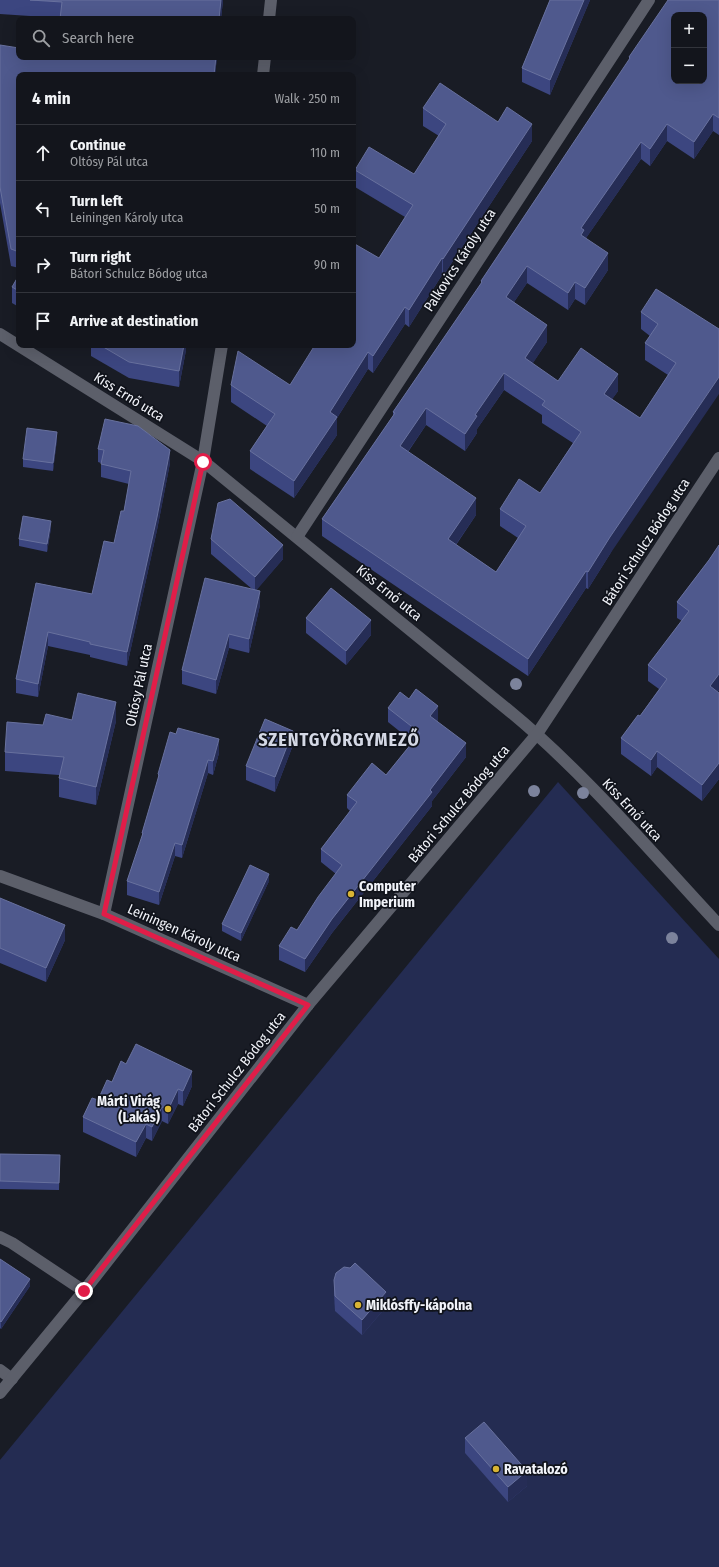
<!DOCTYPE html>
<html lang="en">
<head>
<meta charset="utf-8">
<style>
	body { margin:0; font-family:"Fira Sans Condensed",sans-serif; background:#1c1e25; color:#f1f3f6 }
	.controls { position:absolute; right:12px; top:12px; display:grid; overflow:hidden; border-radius:8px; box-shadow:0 4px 16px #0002 }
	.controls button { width:36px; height:36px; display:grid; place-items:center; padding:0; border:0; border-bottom:1px solid #32343b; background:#13151c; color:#f1f3f6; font:20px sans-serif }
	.stop { position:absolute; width:12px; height:12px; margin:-9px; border:3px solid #e11d48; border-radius:50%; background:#fff }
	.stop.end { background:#e11d48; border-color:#fff; box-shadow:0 1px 4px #0008 }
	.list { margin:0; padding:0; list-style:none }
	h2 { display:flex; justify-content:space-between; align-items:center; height:52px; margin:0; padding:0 16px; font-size:17px }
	h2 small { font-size:13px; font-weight:400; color:#9d9fa3 }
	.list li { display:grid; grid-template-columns:26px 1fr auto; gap:12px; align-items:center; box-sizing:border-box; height:56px; padding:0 16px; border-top:1px solid #32343b }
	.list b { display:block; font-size:15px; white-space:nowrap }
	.list p { margin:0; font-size:13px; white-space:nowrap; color:#9d9fa3 }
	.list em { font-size:13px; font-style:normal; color:#9d9fa3 }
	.icon { flex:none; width:22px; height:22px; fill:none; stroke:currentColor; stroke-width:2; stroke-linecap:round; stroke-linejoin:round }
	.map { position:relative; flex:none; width:719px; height:1567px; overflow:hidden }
	.search { position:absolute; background:#13151c; box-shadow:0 4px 16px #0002; left:16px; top:16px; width:340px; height:44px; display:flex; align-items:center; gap:10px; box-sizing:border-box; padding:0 14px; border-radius:8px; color:#9d9fa3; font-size:15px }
	.panel { position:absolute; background:#13151c; box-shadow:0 4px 16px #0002; left:16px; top:72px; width:340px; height:276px; border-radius:8px }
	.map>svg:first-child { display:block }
	.green { fill:#242c52 }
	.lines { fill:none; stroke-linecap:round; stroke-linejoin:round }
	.lane { stroke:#5c5f6a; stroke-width:12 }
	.street { stroke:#5c5f6a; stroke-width:12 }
	.tree { fill:#7c839c }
	.wall { fill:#3c4680; fill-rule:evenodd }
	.shaded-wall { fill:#262d56 }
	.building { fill:#4f598d; stroke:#68719e; fill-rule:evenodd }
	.route { stroke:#e11d48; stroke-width:5 }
	.poi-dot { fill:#d8b434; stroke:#10131b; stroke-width:1.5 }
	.labels { text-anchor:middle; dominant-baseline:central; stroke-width:3.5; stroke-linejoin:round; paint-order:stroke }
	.street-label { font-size:14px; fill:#f1f3f9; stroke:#10131b }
	.poi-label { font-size:14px; font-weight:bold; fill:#f1f3f9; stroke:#10131b; text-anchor:start }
	.district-label { font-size:18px; font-weight:bold; letter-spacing:1px; fill:#d4d8e5; stroke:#10131b }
</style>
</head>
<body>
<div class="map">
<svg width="719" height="1567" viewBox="0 0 719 1567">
	<rect width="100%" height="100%" fill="#191c25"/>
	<polygon class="green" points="558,782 719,959 719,1567 0,1567 0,1460"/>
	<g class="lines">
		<g class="lane">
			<polyline points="0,1237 12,1243 84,1291"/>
			<polyline points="0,1370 12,1379"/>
		</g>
		<g class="street">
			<polyline points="269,19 271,0"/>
			<polyline points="263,75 265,57"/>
			<path d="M 0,334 L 203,461 L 507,709 C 585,773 650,851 719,925"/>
			<polyline points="297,537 649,0"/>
			<polyline points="0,876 104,914 308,1005"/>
			<polyline points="104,914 203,461 222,345"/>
			<polyline points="0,1393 84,1291 308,1005 537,734 719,458"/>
		</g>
	</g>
	<g class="tree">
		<circle cx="516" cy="684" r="6"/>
		<circle cx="534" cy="791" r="6"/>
		<circle cx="583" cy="793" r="6"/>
		<circle cx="672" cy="938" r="6"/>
	</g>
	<g class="wall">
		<polygon points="0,0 223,0 221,19 60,18 0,14"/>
		<polygon points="550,0 590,0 550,95 522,82 522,68"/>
		<path d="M 719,0 L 719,135 L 713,131 L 694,159 L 667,141 L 650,166 L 641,159 L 586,238 L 608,270 L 585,305 L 575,299 L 568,310 L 527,283 L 514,302 L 547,342 L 532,364 L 558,381 L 618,391 L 612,399 L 640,418 L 668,375 L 645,360 L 645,343 L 650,336 L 641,329 L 641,312 L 719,329 L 610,554 L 588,589 L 586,588 L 528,676 L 322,536 L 322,519 L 393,416 L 393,412 L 481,284 L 481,281 L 629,61 L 629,57 ZM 504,390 L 542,415 L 542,423 L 573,443 L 540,493 L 500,509 L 500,526 L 518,538 L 496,572 L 456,545 L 476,515 L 408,452 L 426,425 L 465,451 L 477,433 L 477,429 Z"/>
		<polygon points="0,45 19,57 217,57 215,75 19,75 19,268 11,266 0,203"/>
		<polygon points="423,108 498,122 532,141 443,276 442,275 409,327 405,324 373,373 368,369 337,418 337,435 294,498 250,469 250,451 267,426 231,402 231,385 290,385 379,258 405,217 355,187 355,170 414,174 439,136 423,126"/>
		<polygon points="19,275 19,307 12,303 12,287"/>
		<polygon points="91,345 186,345 186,350 179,387 129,378 91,356"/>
		<polygon points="57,439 53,471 23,467 23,459"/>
		<polygon points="98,449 170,463 157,530 127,666 90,657 90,655 48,646 38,697 16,693 16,679 36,583 92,594 114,543 124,511 129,484 101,477 101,463 98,462"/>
		<polygon points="51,528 47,552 19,546 19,539"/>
		<polygon points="211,539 283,559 256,590 260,605 249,653 229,648 216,694 182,684 182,670 252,589 211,554"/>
		<polygon points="719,545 719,690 718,692 719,693 719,779 702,801 657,767 651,776 621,754 621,738 640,716 659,689 648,681 648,665 682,621 677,618 677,602 709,560"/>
		<polygon points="306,618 371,635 346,665 306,633"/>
		<polygon points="409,699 438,720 437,721 466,757 432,801 432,806 332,933 305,972 279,960 279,946 297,930 336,874 321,862 321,849 350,811 347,808 347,795 386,775 413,742 388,722 388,708"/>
		<polygon points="72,720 116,721 96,805 59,797 59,775 5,771 5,752 43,725"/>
		<polygon points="293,745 275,792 246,780 246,766"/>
		<polygon points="219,753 213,775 208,773 182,858 175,856 159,905 127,895 127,881 142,838 142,833 158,779 158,774"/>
		<polygon points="269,881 241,941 222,931 222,924"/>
		<polygon points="0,898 65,940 46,982 0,963"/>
		<polygon points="126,1064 192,1086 183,1106 178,1104 168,1124 162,1121 152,1141 146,1138 136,1157 83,1132 83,1117 98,1100"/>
		<polygon points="0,1154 60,1155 59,1190 0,1189"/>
		<polygon points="0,1259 30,1286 1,1329 0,1328"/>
		<polygon points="334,1280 386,1307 362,1335 335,1311 334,1294"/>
		<polygon points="465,1438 527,1486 508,1502 465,1453"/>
	</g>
	<g class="shaded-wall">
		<polygon points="221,0 223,0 221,19 219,19"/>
		<polygon points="584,0 590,0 550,95 550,80"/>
		<polygon points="216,57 217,57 215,75 214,75"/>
		<polygon points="713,114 713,131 694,159 694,142"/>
		<polygon points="532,124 532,141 443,276 443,259"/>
		<polygon points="667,124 667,141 650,166 650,149"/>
		<polygon points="641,142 641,159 584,241 581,252 581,228"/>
		<polygon points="608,253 608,270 585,305 585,288"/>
		<polygon points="442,258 442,275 409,327 409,310"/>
		<polygon points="527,266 527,283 506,314 506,297"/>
		<polygon points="575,282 575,299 568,310 568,293"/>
		<polygon points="405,307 405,324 373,373 373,356"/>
		<polygon points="547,325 547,342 525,375 525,358"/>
		<polygon points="184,345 186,345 186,350 179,387 179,371"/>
		<polygon points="368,352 368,369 337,418 337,435 294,498 294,481 330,412"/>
		<polygon points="504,373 504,390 477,429 477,433 465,451 465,434 475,415"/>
		<polygon points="618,374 618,391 604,411 604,394"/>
		<polygon points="719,377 719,394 610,554 588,589 588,572 610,537"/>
		<polygon points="426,408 426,425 400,463 400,446"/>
		<polygon points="57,432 57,439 53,471 53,463"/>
		<polygon points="170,450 170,463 157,530 127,666 127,652"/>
		<polygon points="476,498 476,515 448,556 448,539"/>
		<polygon points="51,521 51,528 47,552 47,544"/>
		<polygon points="283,545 283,559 255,592 255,577"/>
		<polygon points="586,571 586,588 528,676 528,659"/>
		<polygon points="260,591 260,605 249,653 249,639"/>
		<polygon points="371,620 371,635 346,665 346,651"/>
		<polygon points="48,632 48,646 38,697 38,684"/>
		<polygon points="229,634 229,648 216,694 216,680"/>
		<polygon points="719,674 719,690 710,702 710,686"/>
		<polygon points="116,702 116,721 96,805 96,787"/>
		<polygon points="438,706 438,720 430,729 430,716"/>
		<polygon points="293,731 293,745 275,792 275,777"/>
		<polygon points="219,739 219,753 213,775 213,761"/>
		<polygon points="466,743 466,757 432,801 432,806 332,933 305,972 305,959 332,919"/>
		<polygon points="657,751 657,767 651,776 651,760"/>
		<polygon points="208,760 208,773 182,858 182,845"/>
		<polygon points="719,763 719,779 702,801 702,785"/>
		<polygon points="175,843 175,856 159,905 159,892"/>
		<polygon points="269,874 269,881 241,941 241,933"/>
		<polygon points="65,925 65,940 46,982 46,968"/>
		<polygon points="192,1071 192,1086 183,1106 183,1091"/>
		<polygon points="178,1089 178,1104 168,1124 168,1110"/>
		<polygon points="162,1107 162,1121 152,1141 152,1127"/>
		<polygon points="146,1124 146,1138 136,1157 136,1142"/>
		<polygon points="30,1279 30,1286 1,1329 1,1322"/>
		<polygon points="386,1292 386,1307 362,1335 362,1320"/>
		<polygon points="527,1471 527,1486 508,1502 508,1487"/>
	</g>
	<g class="building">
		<polygon points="30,0 221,0 219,19 60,19 62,2"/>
		<polygon points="550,0 584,0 550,80 522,68"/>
		<path d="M 668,0 L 719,0 L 719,118 L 713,114 L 694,142 L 667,124 L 650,149 L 641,142 L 581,228 L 584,230 L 581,235 L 608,253 L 585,288 L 575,282 L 568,293 L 527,266 L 506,297 L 547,325 L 525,358 L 558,381 L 581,348 L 618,374 L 604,394 L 640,418 L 676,363 L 645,343 L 658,324 L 641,312 L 656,289 L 719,329 L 719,377 L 610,537 L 588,572 L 586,571 L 528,659 L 322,519 L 395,413 L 393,412 L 482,282 L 481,281 L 630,58 L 629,57 ZM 674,15 L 704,15 L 704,81 L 674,81 ZM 504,373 L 545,401 L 542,405 L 581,432 L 540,493 L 519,479 L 500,509 L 526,526 L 496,572 L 448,539 L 476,498 L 400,446 L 426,408 L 465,434 L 477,416 L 475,415 Z"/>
		<polygon points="0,45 19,48 19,57 216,57 214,75 19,75 19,252 11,249 0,187"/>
		<polygon points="440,83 498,122 507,107 532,124 443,259 442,258 409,310 405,307 373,356 368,352 330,412 337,417 294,481 250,451 275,414 231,385 238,351 290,385 315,345 353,345 353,243 379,258 413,205 355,170 369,147 414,174 446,124 423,108"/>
		<polygon points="19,275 19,291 12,287"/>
		<polygon points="100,345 184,345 179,371 129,362"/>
		<polygon points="105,419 138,426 170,450 157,517 127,652 90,644 90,642 48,632 38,684 16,679 36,583 92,594 104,541 114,543 121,511 124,511 131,471 101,464 104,450 98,449"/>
		<polygon points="27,428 57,432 53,463 23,459"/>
		<polygon points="230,499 283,545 255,577 211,539 218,503"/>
		<polygon points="23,516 51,521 47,544 19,539"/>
		<polygon points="719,545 719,674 710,686 719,693 719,763 702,785 657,751 651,760 621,738 638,715 640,716 667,679 648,665 689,611 677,602 709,560"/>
		<polygon points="205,578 260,591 249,639 229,634 216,680 182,670"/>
		<polygon points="331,588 371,620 346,651 306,618"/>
		<polygon points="416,689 438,706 430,716 466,743 430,790 432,792 332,919 305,959 279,946 291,927 297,930 318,897 342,865 321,849 357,802 347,795 372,763 386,775 420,733 388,708 400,692 409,699"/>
		<polygon points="78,693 116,702 96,787 59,778 64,757 5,752 7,722 43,725 46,714 72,720"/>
		<polygon points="265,719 293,731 275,777 246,766"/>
		<polygon points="178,728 219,739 213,761 208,760 182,845 175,843 159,892 127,881 143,833 142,833 159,775 158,774 170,732 176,734"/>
		<polygon points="250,865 269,874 241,933 222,924"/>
		<polygon points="0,898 65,925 46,968 0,948"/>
		<polygon points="136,1044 192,1071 183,1091 178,1089 168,1110 162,1107 152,1127 146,1124 136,1142 83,1117 92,1098 98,1100 107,1080 112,1082 121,1061 126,1064"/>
		<polygon points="0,1154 60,1155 59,1183 0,1181"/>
		<polygon points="0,1259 30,1279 1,1322 0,1321"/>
		<polygon points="355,1263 386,1292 362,1320 335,1296 334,1280 336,1273 344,1267 350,1268"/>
		<polygon points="484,1422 527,1471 508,1487 465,1438"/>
	</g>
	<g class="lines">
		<polyline class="route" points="84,1291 308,1005 104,914 203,462"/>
	</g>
	<g class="poi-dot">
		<circle cx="351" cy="894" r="4"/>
		<circle cx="168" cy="1109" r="4"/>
		<circle cx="358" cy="1305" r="4"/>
		<circle cx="496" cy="1469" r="4"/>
	</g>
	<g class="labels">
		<g class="street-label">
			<text transform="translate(460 260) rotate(-57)">Palkovics Károly utca</text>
			<text transform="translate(129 397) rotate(32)">Kiss Ernő utca</text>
			<text transform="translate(646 542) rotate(-57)">Bátori Schulcz Bódog utca</text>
			<text transform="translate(389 593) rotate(39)">Kiss Ernő utca</text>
			<text transform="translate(139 685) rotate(-78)">Oltósy Pál utca</text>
			<text transform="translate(459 804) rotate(-50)">Bátori Schulcz Bódog utca</text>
			<text transform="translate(632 810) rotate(47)">Kiss Ernő utca</text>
			<text transform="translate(184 933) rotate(24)">Leiningen Károly utca</text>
			<text transform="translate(237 1072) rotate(-52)">Bátori Schulcz Bódog utca</text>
		</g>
		<g class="poi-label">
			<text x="359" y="886">Computer<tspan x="359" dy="16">Imperium</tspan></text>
			<text x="160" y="1101" text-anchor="end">Márti Virág<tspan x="160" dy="16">(Lakás)</tspan></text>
			<text x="366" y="1305">Miklósffy-kápolna</text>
			<text x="504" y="1469">Ravatalozó</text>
		</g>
		<g class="district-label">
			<text x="339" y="740">SZENTGYÖRGYMEZŐ</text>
		</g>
	</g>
</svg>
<div class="controls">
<button>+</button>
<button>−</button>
</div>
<div class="stop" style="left:203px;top:462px"></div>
<div class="stop end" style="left:84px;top:1291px"></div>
<div class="search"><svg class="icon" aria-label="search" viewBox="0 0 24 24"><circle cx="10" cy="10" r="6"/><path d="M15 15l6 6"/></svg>Search here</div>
<section class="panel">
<h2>4 min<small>Walk · 250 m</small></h2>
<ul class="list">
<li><svg class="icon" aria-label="ahead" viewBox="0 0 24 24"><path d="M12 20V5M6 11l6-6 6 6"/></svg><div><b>Continue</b><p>Oltósy Pál utca</p></div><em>110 m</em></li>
<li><svg class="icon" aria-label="left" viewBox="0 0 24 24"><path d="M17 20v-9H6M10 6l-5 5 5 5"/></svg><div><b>Turn left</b><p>Leiningen Károly utca</p></div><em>50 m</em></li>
<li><svg class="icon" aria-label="right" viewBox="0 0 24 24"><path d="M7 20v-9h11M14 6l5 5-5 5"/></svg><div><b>Turn right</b><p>Bátori Schulcz Bódog utca</p></div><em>90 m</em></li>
<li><svg class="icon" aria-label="arrive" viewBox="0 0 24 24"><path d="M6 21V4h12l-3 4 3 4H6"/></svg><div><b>Arrive at destination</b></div></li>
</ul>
</section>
</div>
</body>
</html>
